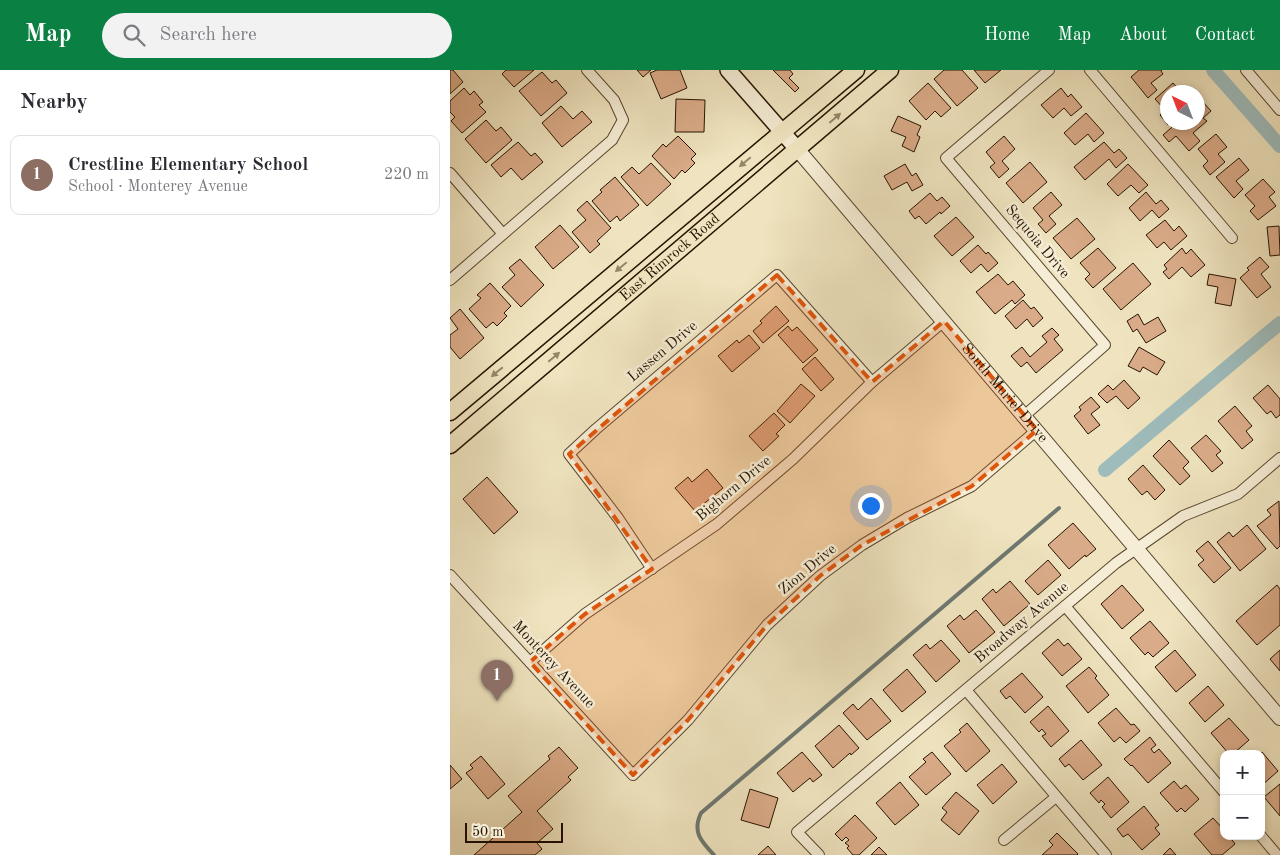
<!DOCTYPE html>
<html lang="en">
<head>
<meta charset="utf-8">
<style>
	body { margin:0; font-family:"Old Standard TT",serif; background:#f2f2f3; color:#2b2b33 }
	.controls { position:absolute; right:15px; bottom:15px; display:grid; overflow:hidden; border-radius:10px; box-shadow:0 2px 8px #0003 }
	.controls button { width:45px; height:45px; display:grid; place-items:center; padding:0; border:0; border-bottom:1px solid #e1e1e2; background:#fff; color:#2b2b33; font:25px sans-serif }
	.compass { position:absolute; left:710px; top:15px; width:45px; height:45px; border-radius:50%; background:#fff; box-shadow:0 2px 8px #0003; rotate:318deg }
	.scale { position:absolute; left:15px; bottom:12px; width:98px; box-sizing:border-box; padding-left:5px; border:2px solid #271300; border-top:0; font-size:14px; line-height:18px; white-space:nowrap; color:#271300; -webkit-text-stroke:4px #f5edd5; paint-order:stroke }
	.you { position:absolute; left:420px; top:435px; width:18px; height:18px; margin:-12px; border:4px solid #fff; border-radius:50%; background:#1a73e8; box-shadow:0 0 0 8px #1a73e833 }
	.badge { display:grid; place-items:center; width:32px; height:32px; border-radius:50%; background:#0b8043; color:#fff; font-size:16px; font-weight:700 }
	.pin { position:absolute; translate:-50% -41px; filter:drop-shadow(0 1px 2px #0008) }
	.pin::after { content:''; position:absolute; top:26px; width:18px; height:15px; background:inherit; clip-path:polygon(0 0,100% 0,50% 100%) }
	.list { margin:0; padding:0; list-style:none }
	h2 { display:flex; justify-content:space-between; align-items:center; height:65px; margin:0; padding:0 20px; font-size:21px }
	h2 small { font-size:16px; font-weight:400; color:#7c7c81 }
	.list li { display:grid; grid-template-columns:32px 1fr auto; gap:15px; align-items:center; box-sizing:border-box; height:80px; margin:0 10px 10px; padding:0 10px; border:1px solid #e1e1e2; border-radius:10px }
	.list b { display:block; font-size:19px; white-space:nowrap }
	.list p { margin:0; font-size:16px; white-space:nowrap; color:#7c7c81 }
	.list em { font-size:16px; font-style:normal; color:#7c7c81 }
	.icon { flex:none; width:28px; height:28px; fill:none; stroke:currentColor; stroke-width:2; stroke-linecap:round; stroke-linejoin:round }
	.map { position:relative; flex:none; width:830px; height:785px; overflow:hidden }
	header { display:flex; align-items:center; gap:30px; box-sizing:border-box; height:70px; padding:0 25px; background:#0b8043; color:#fff }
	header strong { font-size:24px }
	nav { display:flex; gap:28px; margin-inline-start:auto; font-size:18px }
	.search { width:350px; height:45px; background:#f2f2f3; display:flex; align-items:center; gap:12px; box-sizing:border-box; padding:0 18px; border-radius:28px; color:#7c7c81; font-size:19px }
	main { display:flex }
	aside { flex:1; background:#fff }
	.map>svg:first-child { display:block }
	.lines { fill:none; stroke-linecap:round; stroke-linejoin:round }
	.stream { stroke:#6e7871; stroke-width:4 }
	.canal { stroke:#9ebcbc; stroke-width:14 }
	.building { fill:#daab88; stroke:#271300 }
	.minor-casing { stroke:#594730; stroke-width:12 }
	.tertiary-casing { stroke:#594730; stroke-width:16 }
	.secondary-casing { stroke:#271300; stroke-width:18 }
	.primary-casing { stroke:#271300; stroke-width:19 }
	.minor { stroke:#f5edd5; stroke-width:10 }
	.tertiary { stroke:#f5edd5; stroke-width:14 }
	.secondary { stroke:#f5edd5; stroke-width:15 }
	.primary { stroke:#efe4bf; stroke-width:16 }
	.oneway { fill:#958669 }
	.marked { fill:#de560b; fill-opacity:0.2; stroke:#de560b; stroke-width:4; stroke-dasharray:10 6; stroke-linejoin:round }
	.labels { text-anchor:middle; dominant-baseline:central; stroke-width:5; stroke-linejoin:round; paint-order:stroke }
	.street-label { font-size:15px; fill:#271300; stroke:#f5edd5 }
</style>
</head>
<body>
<header>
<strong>Map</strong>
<div class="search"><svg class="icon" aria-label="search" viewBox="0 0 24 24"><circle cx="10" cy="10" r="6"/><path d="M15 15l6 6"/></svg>Search here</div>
<nav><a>Home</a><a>Map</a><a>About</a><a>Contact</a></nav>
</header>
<main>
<aside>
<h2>Nearby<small></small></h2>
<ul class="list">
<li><span class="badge" style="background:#8d6e63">1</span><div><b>Crestline Elementary School</b><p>School · Monterey Avenue</p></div><em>220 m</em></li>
</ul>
</aside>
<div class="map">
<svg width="830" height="785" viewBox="0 0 830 785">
	<rect width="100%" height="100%" fill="#efe4bf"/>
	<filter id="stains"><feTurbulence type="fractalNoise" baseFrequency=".004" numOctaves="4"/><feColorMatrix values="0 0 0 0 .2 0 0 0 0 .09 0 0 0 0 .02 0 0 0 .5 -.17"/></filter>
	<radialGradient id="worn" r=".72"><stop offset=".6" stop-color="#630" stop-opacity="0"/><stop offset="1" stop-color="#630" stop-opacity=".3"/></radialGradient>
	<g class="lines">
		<path class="stream" d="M 264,785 C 251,771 242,762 251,743 L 609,438"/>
		<g class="canal">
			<polyline points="763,0 830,76"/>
			<polyline points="655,400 830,253"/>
		</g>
	</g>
	<g class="building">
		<polygon points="0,0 3,0 13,12 0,24"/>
		<polygon points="56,0 84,0 64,17 52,4"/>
		<polygon points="187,0 201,0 193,7"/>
		<polygon points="207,0 230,0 237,18 211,29 200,3"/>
		<polygon points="323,0 340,0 343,4 339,8 349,18 345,22"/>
		<polygon points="494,0 512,0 528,18 507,36 484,9"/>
		<polygon points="524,0 551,0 535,13"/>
		<polygon points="689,0 712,0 711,1 713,4 701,13 707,20 698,28 681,7"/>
		<polygon points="92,2 102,13 106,10 117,23 91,46 69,21"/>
		<polygon points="478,13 501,38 491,47 485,41 476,50 459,31"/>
		<polygon points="723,13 731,22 718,22 718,52 720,52 718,55 710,45 715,40 705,29"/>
		<polygon points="14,18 20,25 24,21 33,32 29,35 36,42 12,63 1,51 5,47 0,42 0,31"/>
		<polygon points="611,18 618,27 621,24 632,37 621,46 614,38 603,48 591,35"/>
		<polygon points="226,29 255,30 254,62 225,62"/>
		<polygon points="752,31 761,41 753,48 757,51 743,63 750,71 739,81 726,66 719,72 713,65 728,52 748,52 748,35"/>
		<polygon points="111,36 123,49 132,41 142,52 112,77 92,53"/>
		<polygon points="636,43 654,63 644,72 638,64 625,75 614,63"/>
		<polygon points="448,46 471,56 467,65 470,67 464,82 452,76 456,67 441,61"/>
		<polygon points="36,50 46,61 51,57 62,70 36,93 15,69"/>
		<polygon points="766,64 777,77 768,84 775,92 760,105 753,96 758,91 748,79"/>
		<polygon points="228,66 246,84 241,89 245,93 235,103 232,100 224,109 202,86 213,74 216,77"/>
		<polygon points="554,66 565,79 552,91 559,99 549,108 540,97 545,93 536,82"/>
		<polygon points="68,72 81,86 85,83 93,92 72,110 61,98 51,107 41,95"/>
		<polygon points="654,72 664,83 669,79 677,88 666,98 659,89 635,110 624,97"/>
		<polygon points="789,88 799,100 786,111 793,119 784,128 766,107"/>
		<polygon points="580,92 597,112 573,133 556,113"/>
		<polygon points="201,93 221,114 197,136 171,107 182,97 189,104"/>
		<polygon points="455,94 462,106 466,103 473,115 462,121 457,112 442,120 434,106"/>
		<polygon points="678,94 698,115 689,123 681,115 668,126 657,114"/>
		<polygon points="165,107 189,135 170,151 167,146 160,152 142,131 152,122 150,120"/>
		<polygon points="813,109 825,122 819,127 826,136 808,150 800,141 805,136 795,125"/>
		<polygon points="601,122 612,135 599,146 606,154 596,163 588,154 593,150 583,138"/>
		<polygon points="696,122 706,134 711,130 719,139 709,148 702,140 690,151 679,138"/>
		<polygon points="480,123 487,131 492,127 500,136 491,144 490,142 476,154 469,146 465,149 459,141"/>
		<polygon points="137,131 161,158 147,171 150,174 140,183 122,162 136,150 127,140"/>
		<polygon points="506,147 524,167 502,186 484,166"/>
		<polygon points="627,148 645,169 621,189 603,168"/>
		<polygon points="715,150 724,161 729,156 737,166 721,180 714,172 707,178 696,165"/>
		<polygon points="110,155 129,177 103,199 85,177"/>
		<polygon points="829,156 830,185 820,186 817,157"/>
		<polygon points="528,175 536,184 538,182 548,193 538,202 531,194 521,203 510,191"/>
		<polygon points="648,178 666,198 643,218 635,209 640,204 630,193"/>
		<polygon points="732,178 736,184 741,179 755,195 741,207 732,197 719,209 713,202 717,199 714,195"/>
		<polygon points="810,187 819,197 811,204 821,217 807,228 790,208 799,200 797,198"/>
		<polygon points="70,189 94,215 71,237 52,217 65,205 59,198"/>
		<polygon points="683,193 701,214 671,240 653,219"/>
		<polygon points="548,204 558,215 563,211 575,225 565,234 562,230 545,244 526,222"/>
		<polygon points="759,204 786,209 781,236 765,233 768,217 757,215"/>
		<polygon points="40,213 61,236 54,243 57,246 47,256 43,252 36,258 19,239 31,228 27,225"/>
		<polygon points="573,230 581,239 584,237 593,248 583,257 577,249 566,259 555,246"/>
		<polygon points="326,236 339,251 313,273 303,261 312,253 310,251"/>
		<polygon points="10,239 34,268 10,289 0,277 0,265 8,259 0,248"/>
		<polygon points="688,244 694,255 708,247 716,261 696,273 687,259 683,262 677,251"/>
		<polygon points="338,256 342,261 347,257 368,280 353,293 328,265"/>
		<polygon points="602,258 609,265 604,269 613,280 586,303 577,292 571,297 561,286 572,277 580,287 597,272 592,266"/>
		<polygon points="299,265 310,278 282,302 268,286 287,270 289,273"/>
		<polygon points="689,277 715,292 707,305 693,297 690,302 678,296"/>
		<polygon points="365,287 384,309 371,321 352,299"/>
		<polygon points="674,310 690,328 678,339 666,326 657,333 648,324 658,315 663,320"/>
		<polygon points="351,314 365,326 340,353 327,341"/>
		<polygon points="818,315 830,329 830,345 826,348 821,341 817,344 803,328"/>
		<polygon points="641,327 650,337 641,344 650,355 638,364 624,346 631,340 629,337"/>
		<polygon points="785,336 802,356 796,361 803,370 792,379 768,351"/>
		<polygon points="324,343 335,355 326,364 329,366 313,381 299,366"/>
		<polygon points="756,365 771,381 766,385 773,393 762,402 741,378"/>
		<polygon points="719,370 739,392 733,398 740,406 730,415 703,386"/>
		<polygon points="693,395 715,420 705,430 697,421 692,425 678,409"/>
		<polygon points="257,399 273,418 245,441 225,418 238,407 242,412"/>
		<polygon points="37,407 68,442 44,464 13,429"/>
		<polygon points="829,431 830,476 827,479 807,456 821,445 817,440"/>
		<polygon points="623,453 646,479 636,487 635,485 619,499 598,475"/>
		<polygon points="797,455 816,479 790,501 767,472 779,462 783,467"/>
		<polygon points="758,471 781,498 764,513 748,495 754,490 746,481"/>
		<polygon points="598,490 611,505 588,525 575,511"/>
		<polygon points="560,511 580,534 554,556 532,529 543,519 546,523"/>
		<polygon points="672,515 694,540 672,559 651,534"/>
		<polygon points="827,515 830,519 830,555 807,575 786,551"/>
		<polygon points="526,540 545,562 519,583 497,556 510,545 514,550"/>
		<polygon points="700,551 719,573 703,587 698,582 695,585 680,568"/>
		<polygon points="608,569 614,576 618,573 632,589 612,606 592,583"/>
		<polygon points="491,570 510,591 486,612 463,585 476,574 480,579"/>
		<polygon points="725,580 746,605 726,622 705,597"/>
		<polygon points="830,580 830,601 820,589"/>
		<polygon points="639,597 647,606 645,608 659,625 638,643 616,616"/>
		<polygon points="457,599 476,622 452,642 433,620"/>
		<polygon points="572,603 593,627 575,643 560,626 556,629 550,621"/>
		<polygon points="758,616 774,635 755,652 739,633"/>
		<polygon points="421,628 441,651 417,670 393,643 403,634 408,640"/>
		<polygon points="598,636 619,661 601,677 592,666 596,664 592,659 589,662 580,652"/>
		<polygon points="666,638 681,655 684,654 690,661 676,673 670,667 664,672 648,653"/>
		<polygon points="779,648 799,670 783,684 779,684 761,663"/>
		<polygon points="517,653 540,681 516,702 494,676 511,662 509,660"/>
		<polygon points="389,655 409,678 401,685 400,683 383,698 365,676"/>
		<polygon points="700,667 706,675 701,679 704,683 709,679 721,693 698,713 682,695 681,696 674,689"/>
		<polygon points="631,670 652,695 633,710 619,694 615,697 609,689"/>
		<polygon points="109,677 128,698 118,707 121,710 87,741 103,759 87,773 92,779 85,785 24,785 72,742 58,726 100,689 98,686"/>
		<polygon points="352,682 372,705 363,712 360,708 343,722 327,703"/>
		<polygon points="482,682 501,704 476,725 459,707 476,692 473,689"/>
		<polygon points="812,682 828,701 811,716 810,684"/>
		<polygon points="31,686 55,714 38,729 16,703 23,698 20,695"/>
		<polygon points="552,694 567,712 543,734 527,715"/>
		<polygon points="0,695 12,709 0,719"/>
		<polygon points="658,707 679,732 661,748 652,737 655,734 651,730 649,733 640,723"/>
		<polygon points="724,711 731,719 736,715 749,729 735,742 731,738 727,742 710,723"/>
		<polygon points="450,712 469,735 445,755 426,733"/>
		<polygon points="830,714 830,746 814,727"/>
		<polygon points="300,719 328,728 319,758 291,750"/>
		<polygon points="506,722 529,741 509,765 491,750 497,742 492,738"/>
		<polygon points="694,736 709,755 705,758 710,764 692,780 678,764 673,767 667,759"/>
		<polygon points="405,745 427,768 409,785 403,785 397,778 399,776 395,773 399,770 396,767 392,771 385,764"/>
		<polygon points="763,748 774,760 774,766 779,766 785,774 772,785 762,785 744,764"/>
		<polygon points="607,763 628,784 627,785 592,785 603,775 599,771"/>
		<polygon points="318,776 326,785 308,785"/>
		<polygon points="429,777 437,785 421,785"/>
		<polygon points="720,778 726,785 713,785"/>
	</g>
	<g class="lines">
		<g class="minor-casing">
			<g id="minor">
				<polyline points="640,0 782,168"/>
				<polyline points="796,0 830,40"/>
				<polyline points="0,103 53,164"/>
				<polyline points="0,210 162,70 173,50 164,30 137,0"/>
				<polyline points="574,346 655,275 496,88 599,0"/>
				<polyline points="202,499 168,448 119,384 146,359 327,205 422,312"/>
				<polyline points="0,505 183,705 238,650 317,555 370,506 412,475 457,448 522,416 587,360"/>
				<polyline points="615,536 774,722"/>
				<polyline points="80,592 135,544 267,454 343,389 422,312 494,251"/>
				<polyline points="516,620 656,785"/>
				<polyline points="811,766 827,785"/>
				<polyline points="554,770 606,727"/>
				<polyline points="369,785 347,762 666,493 733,446 788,424 830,388"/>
			</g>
		</g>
		<g class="tertiary-casing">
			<g id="tertiary">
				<path id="s1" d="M 348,80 L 830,648"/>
			</g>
		</g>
		<g class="secondary-casing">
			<polyline id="secondary" points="278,0 348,80"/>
		</g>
		<g class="primary-casing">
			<g id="primary">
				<polyline points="0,342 406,0"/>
				<path id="s2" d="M 0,375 L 440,0"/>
			</g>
		</g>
		<use href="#minor" class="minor"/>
		<use href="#tertiary" class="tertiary"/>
		<use href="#secondary" class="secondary"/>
		<use href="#primary" class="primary"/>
	</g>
	<defs><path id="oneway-solid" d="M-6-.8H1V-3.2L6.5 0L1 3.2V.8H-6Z" transform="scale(1.25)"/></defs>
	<g class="oneway">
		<use href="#oneway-solid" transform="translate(385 48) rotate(-41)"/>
		<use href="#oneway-solid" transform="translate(295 92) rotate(140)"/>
		<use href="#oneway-solid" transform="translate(171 197) rotate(140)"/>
		<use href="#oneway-solid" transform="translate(104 287) rotate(-40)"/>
		<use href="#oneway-solid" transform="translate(47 302) rotate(140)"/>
	</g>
	<path class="marked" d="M 327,205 L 422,312 L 494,251 L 587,360 L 522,416 L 412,475 L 370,506 L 317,555 L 238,650 L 183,705 L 80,592 L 135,544 L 202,499 L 119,384 Z"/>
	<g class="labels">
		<g class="street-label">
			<text transform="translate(587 172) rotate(50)">Sequoia Drive</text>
			<text stroke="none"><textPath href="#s2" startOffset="289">East Rimrock Road</textPath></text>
			<text transform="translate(213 282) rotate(-40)">Lassen Drive</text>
			<text stroke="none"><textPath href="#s1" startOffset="319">South Muriel Drive</textPath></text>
			<text transform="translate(284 419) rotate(-40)">Bighorn Drive</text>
			<text transform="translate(358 500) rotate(-40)">Zion Drive</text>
			<text transform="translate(572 553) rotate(-40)">Broadway Avenue</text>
			<text transform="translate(103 595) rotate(47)">Monterey Avenue</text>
		</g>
	</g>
	<rect width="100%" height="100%" filter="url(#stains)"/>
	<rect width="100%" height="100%" fill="url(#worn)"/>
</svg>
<div class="controls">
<button>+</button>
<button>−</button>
</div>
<svg class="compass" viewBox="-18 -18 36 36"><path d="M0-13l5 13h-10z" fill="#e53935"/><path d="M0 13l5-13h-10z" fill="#7c7c81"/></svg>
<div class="scale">50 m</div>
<div class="you"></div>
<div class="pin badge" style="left:47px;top:631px;background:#8d6e63">1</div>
</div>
</main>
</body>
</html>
